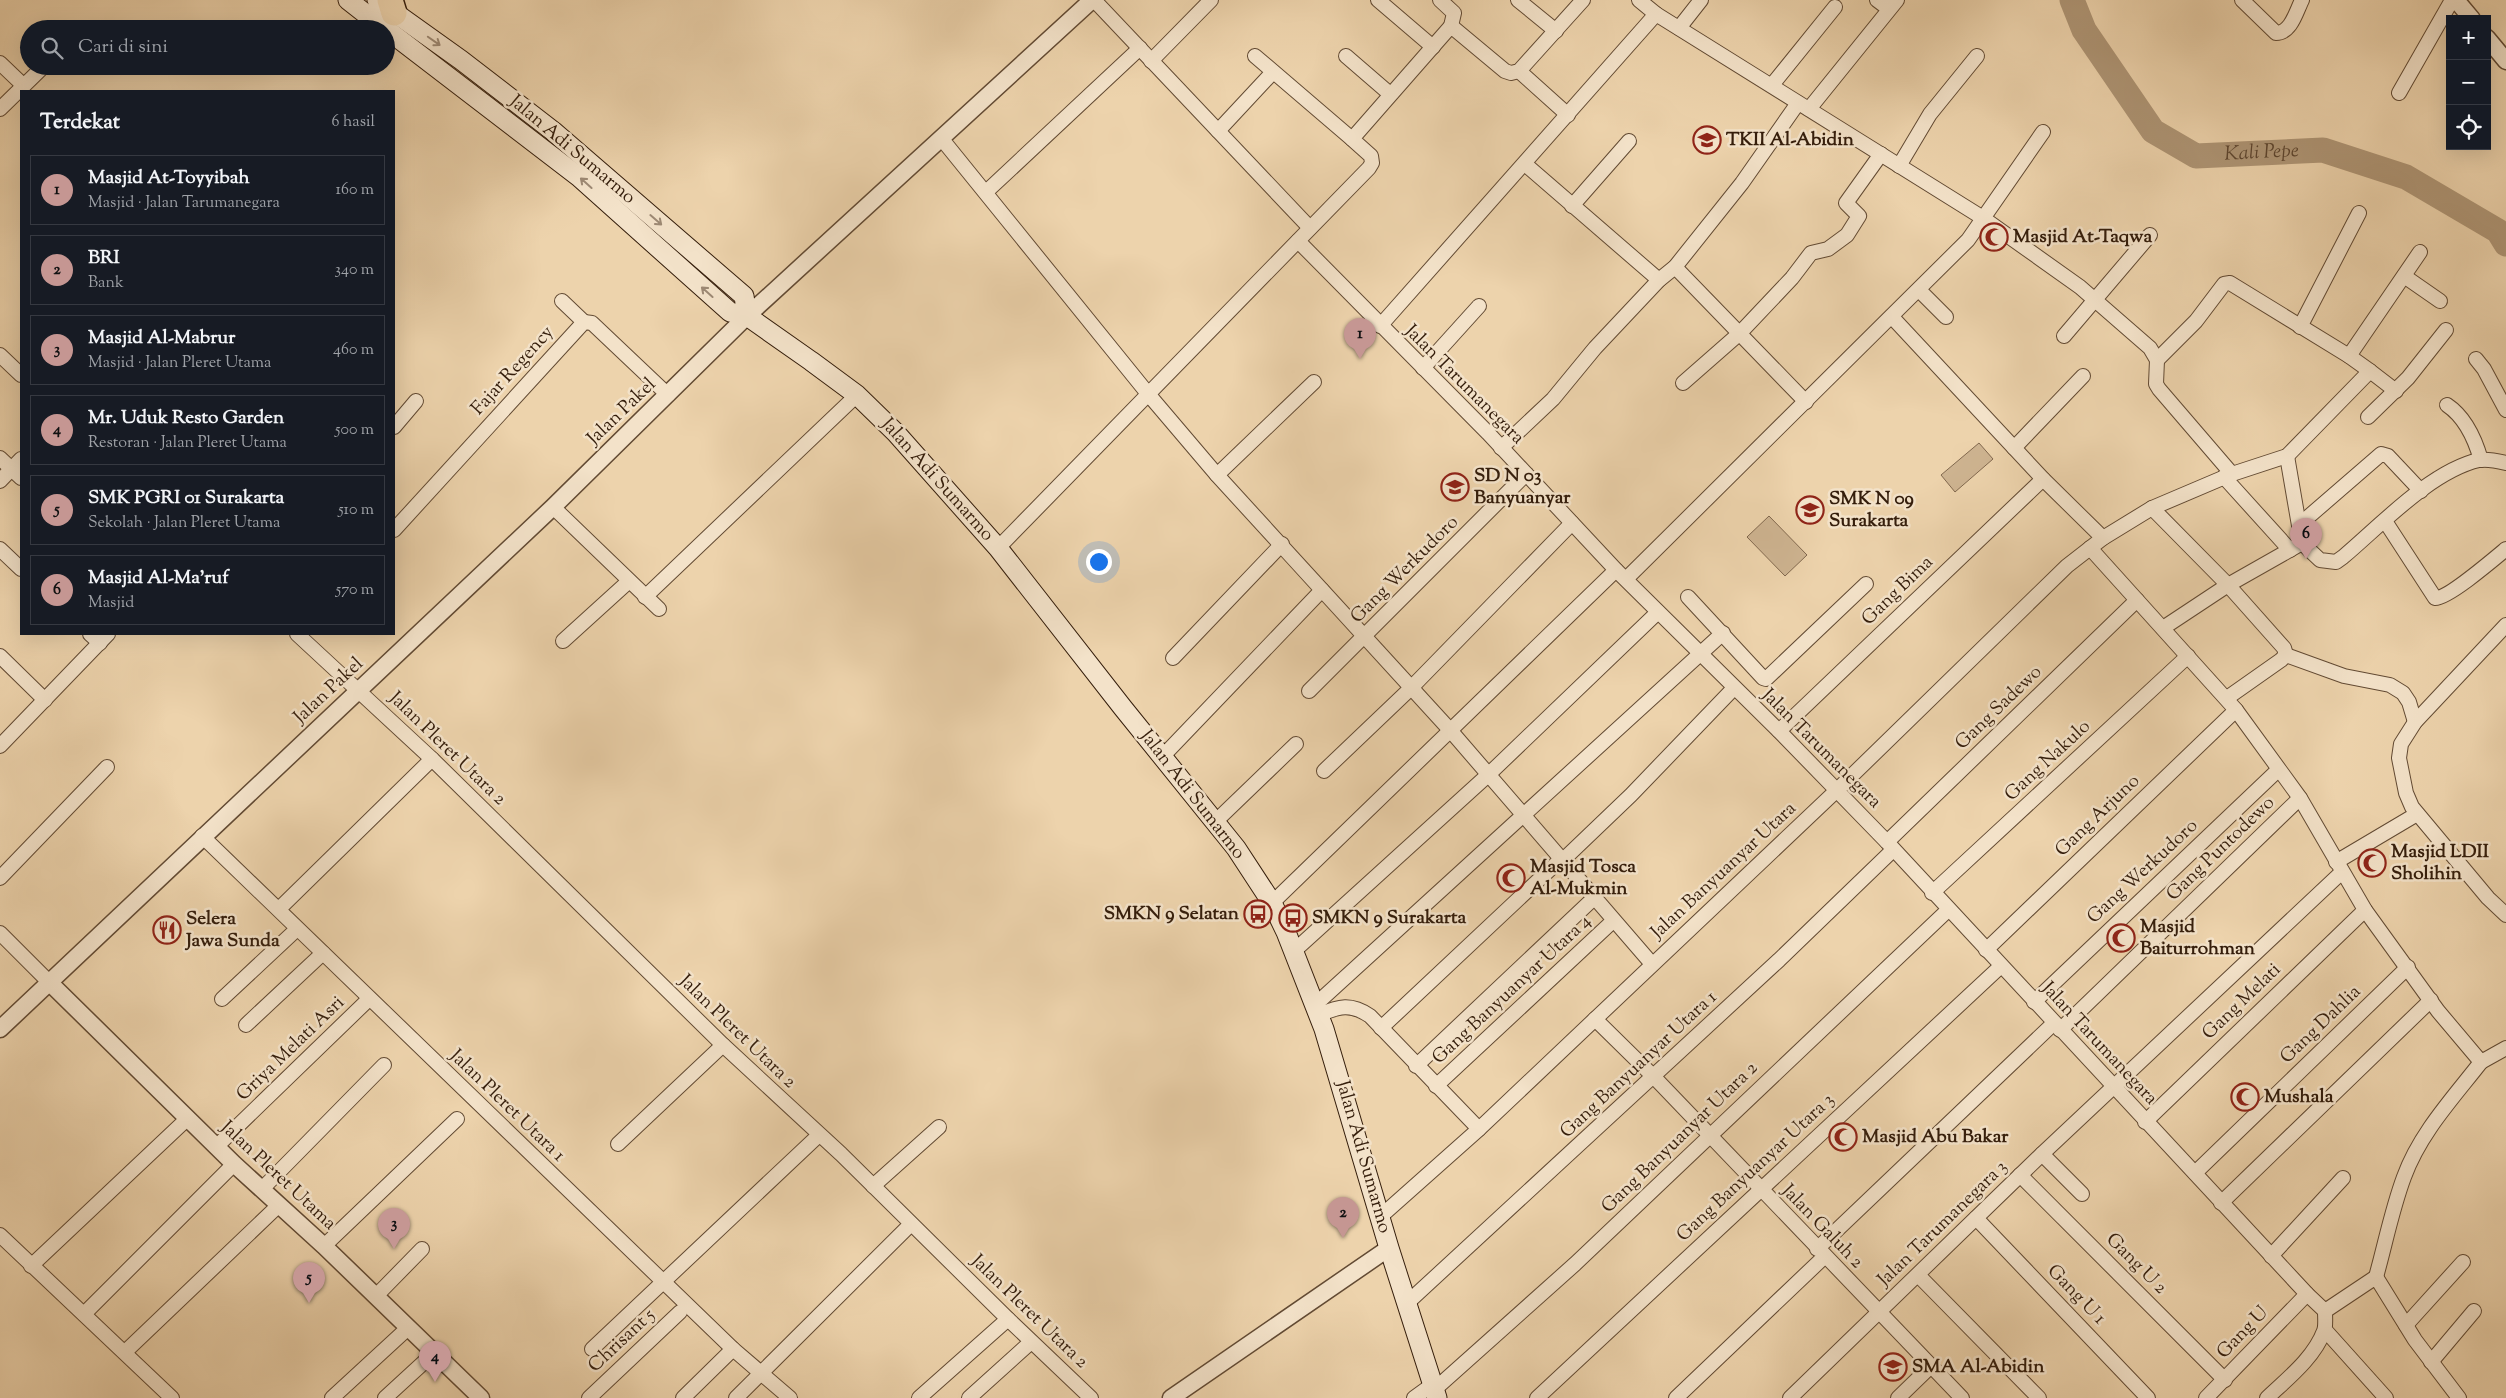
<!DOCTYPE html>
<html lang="id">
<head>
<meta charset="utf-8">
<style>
	body { margin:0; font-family:"Sorts Mill Goudy",serif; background:#242831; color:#f1f3f6 }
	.controls { position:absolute; right:15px; top:15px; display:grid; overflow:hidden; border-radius:0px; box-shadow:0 5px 20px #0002 }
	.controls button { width:45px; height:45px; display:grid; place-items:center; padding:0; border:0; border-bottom:1px solid #363941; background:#171b24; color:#f1f3f6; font:25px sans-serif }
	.you { position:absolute; left:1098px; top:561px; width:18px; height:18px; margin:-12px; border:4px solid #fff; border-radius:50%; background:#1a73e8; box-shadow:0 0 0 8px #1a73e833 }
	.badge { display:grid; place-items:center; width:32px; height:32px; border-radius:50%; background:#c59692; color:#111; font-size:16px; font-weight:700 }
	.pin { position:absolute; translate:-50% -41px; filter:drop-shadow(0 1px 2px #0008) }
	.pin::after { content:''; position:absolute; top:26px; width:18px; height:15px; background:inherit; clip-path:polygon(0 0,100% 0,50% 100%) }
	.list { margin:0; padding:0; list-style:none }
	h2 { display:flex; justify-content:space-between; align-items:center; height:65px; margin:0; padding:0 20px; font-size:21px }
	h2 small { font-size:16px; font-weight:400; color:#9ea1a6 }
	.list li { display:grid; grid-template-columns:32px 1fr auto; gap:15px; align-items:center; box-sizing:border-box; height:70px; margin:0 10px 10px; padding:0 10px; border:1px solid #363941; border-radius:0px }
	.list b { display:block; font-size:19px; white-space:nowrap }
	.list p { margin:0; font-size:16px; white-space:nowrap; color:#9ea1a6 }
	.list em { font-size:16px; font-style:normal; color:#9ea1a6 }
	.icon { flex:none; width:28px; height:28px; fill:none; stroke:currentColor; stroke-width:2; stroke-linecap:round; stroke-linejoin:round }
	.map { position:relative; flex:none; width:2506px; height:1398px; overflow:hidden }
	.search { position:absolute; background:#171b24; box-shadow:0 5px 20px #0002; left:20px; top:20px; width:375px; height:55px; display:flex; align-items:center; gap:12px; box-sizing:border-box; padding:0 18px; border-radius:28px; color:#9ea1a6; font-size:19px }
	.panel { position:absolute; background:#171b24; box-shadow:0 5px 20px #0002; left:20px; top:90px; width:375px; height:545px; border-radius:0px }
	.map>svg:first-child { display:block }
	.pitch { fill:#ceb491; stroke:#81684e }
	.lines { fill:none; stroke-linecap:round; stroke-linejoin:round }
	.river { stroke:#ae9575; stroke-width:25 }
	.minor-casing { stroke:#624a33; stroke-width:16 }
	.tertiary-casing { stroke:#624a33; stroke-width:19 }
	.secondary-casing { stroke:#341d0b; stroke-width:21 }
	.motorway-casing { stroke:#341d0b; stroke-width:28 }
	.minor { stroke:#f3e2c9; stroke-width:14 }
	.tertiary { stroke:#f3e2c9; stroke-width:16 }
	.secondary { stroke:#f3e2c9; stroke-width:19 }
	.motorway { stroke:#edd3ac; stroke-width:25 }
	.oneway { stroke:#9d8974 }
	.labels { text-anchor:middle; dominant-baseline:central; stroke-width:5; stroke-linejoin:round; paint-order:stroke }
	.poi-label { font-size:19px; font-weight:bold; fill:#341d0b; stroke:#f3e2c9; text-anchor:start }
	.street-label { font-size:19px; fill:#341d0b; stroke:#f3e2c9 }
	.water-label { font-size:20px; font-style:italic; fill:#5f4730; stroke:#f3e2c9 }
</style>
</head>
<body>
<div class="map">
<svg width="2506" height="1398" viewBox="0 0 2506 1398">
	<rect width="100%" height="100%" fill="#edd3ac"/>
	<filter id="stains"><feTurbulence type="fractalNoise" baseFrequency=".004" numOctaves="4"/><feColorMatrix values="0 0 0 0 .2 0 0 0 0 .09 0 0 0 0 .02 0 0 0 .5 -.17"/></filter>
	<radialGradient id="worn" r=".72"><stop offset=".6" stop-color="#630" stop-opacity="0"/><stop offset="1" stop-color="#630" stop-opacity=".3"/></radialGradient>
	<g class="pitch">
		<polygon points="1979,443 1993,459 1955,492 1941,475"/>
		<polygon points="1769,516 1807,555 1785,576 1747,537"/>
	</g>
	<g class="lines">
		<path class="river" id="s1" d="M 2072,0 L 2084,30 L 2153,131 L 2196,156 L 2323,150 L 2406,177 L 2498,231 L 2506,244"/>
		<g class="minor-casing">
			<g id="minor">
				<polyline points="1094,0 1310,228"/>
				<polyline points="1378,0 1433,47"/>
				<polyline points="1440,0 1454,13 1451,26"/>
				<polyline points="1518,0 1556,31"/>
				<polyline points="1639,0 1656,14"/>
				<polyline points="1877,0 1889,9"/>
				<path d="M 2242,0 L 2276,33 C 2291,33 2296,12 2302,0"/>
				<polyline points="1679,28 1701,0"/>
				<polyline points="1255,56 1352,139"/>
				<polyline points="1346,56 1390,94"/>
				<polyline points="1151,61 1211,0"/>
				<polyline points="0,63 23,85"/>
				<polyline points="1519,71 1568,115"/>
				<polyline points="1772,85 1835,7"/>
				<polyline points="2399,93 2452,0"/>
				<polyline points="0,109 44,66"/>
				<polyline points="1809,109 1897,0"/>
				<polyline points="1218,131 1273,72"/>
				<polyline points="941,138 1149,395 1217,475 1450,730 1652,964"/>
				<polyline points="1525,164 1659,280"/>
				<polyline points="1899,166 1930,114 1977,56"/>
				<polyline points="986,192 1140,48"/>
				<polyline points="1572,206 1629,141"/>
				<polyline points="1298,241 1488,433 1616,570 1779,731 1887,842 2307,1294 2325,1311 2376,1277 2415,1340 2459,1398"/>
				<polyline points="1675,267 1806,402"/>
				<polyline points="2404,276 2440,301"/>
				<polyline points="1919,290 1946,317"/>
				<polyline points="562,301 584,322"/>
				<polyline points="1892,317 2043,479 2103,538"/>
				<polyline points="1380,326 1656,14 1983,218 2080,287 2150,348 2157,360 2156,384 2159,389 2232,474"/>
				<polyline points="2300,327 2359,213"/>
				<polyline points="2064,336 2150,235"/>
				<polyline points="0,355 21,375"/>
				<polyline points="2349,356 2420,252"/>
				<polyline points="2476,359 2484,369 2506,410"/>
				<polyline points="1423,368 1479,306"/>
				<polyline points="2370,371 2396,391"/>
				<polyline points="1683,383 1740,333 1792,278 1811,253 1828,249 1847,235 1859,216 1846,203 1881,154"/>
				<path d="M 2447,405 C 2465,417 2475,439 2481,460"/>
				<polyline points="2368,417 2408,378 2446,330"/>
				<polyline points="394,427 416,401"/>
				<polyline points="1501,448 1553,399 1595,348 1659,280 1675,267 1742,183 1798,103"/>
				<polyline points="2014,448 2083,376"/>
				<path d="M 2287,456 L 2302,543 L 2320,560 L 2336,562 L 2343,557 C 2381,525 2431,471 2479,460 C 2488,459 2498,461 2506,463"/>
				<polyline points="0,458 21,478"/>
				<polyline points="1217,475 1314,382"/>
				<polyline points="2224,477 2290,550"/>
				<polyline points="0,481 21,459"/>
				<polyline points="553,507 659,609"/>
				<polyline points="2152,508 2228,585 2284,648 2286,655 2281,660 2227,698"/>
				<path d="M 2385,521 L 2435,598 C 2447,599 2494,559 2506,549"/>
				<polyline points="2299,525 2381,454 2388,456 2421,491"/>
				<polyline points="394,530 584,322 592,323 668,395"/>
				<polyline points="998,548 1369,168 1372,163 1371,156 1352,139 1451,26 1505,71 1511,73 1519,71 1583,0"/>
				<polyline points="2090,548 2236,710 2300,798 2365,910 2438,1011 2481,1062 2506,1048"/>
				<polyline points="0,549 21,569"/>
				<polyline points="1626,579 1968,240 2043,132"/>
				<polyline points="645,597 857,395"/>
				<polyline points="1688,597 1763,678 1766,679 1866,584"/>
				<polyline points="2506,625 2415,722 2401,744 2399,758 2406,793 2412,807 2488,898 2506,915"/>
				<polyline points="2163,628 2228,585 2302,543"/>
				<polyline points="90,634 100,643"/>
				<polyline points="297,634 432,759 723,1045 841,1154 1008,1319 1091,1398"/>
				<polyline points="563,641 628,582"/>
				<polyline points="2286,655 2344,676 2390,685 2403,693 2409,702 2415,722"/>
				<polyline points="0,656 45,700"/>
				<polyline points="1173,658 1282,544"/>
				<polyline points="1309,691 1526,474"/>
				<polyline points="1779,731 2043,479"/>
				<polyline points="0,746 108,634"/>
				<polyline points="1163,756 1322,590"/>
				<polyline points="1324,771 1410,689 1572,523"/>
				<polyline points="1215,822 1296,744"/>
				<polyline points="202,836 733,1349 790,1398"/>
				<polyline points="1887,842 2137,600"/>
				<polyline points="1562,861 1631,795 1734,688"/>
				<polyline points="2336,862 2417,814"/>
				<polyline points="0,878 107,767"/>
				<polyline points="1932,893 2188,656"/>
				<polyline points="1272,903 1616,570"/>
				<polyline points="283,905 432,759"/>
				<polyline points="0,933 50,983"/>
				<polyline points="1986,950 2236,710"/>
				<polyline points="1294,951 1488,775 1658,612"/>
				<polyline points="222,999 297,929"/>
				<polyline points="2034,1002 2278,770"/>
				<polyline points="1315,1005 1723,633"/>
				<path d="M 1319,1015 C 1339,1006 1351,1003 1370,1016 L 1479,1129"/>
				<polyline points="1595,1019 1654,1077 1962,1398"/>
				<polyline points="246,1025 323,953"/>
				<polyline points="1381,1028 1561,859"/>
				<polyline points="2060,1030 2300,798"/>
				<polyline points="1416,1066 1594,898"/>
				<polyline points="1436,1086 1613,921"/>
				<polyline points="2145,1122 2365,910"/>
				<polyline points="618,1144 723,1045"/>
				<polyline points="216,1147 369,999"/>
				<polyline points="2042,1154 2082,1194"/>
				<polyline points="2195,1173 2408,967"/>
				<polyline points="2020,1175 2225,1380"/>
				<polyline points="873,1186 939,1127"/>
				<polyline points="262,1189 384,1065"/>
				<polyline points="2221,1203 2431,1000"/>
				<polyline points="1380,1217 1479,1129 1836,791 2067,566 2103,538 2152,508 2232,474 2287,456 2370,371 2349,356 2230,283 2224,284 2196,321 2157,360"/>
				<polyline points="1976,1218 2148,1398"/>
				<polyline points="0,1235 172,1398"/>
				<polyline points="324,1246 457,1119"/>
				<polyline points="1817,1249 2054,1023"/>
				<polyline points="2271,1256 2343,1178"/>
				<polyline points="31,1266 188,1118"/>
				<polyline points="1918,1275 2039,1398"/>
				<path d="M 2376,1277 C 2385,1245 2392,1209 2404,1177 C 2420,1133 2453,1098 2481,1062"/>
				<polyline points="376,1296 422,1249"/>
				<polyline points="1406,1304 1779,960 1893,850"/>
				<polyline points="84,1314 234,1164"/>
				<polyline points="2406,1325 2463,1262"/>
				<polyline points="2325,1330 2386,1398"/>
				<polyline points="592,1349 819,1135"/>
				<polyline points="125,1352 279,1205"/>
				<polyline points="2431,1362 2474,1311"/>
				<polyline points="1434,1390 1575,1264 1948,910"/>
				<polyline points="332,1398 408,1328"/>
				<polyline points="385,1398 434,1353"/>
				<polyline points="589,1398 680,1312"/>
				<polyline points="683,1398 733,1349"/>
				<polyline points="736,1398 911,1224"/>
				<polyline points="919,1398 1008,1319"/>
				<polyline points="969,1398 1031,1342"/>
				<polyline points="1414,1398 1432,1385"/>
				<polyline points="1537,1398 2001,966"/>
				<polyline points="1676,1398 1824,1257"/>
				<polyline points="1790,1398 2042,1154 2342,872"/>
				<polyline points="1898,1398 1931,1366"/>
				<polyline points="2206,1398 2307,1294"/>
				<path d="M 2267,1398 C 2287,1379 2314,1358 2324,1331 C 2326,1326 2325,1318 2325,1311"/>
			</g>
		</g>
		<g class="tertiary-casing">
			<g id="tertiary">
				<polyline points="2456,0 2472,19"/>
				<polyline points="2487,38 2506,61"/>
				<polyline points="50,983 234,1164 324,1246 481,1398"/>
				<polyline points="0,1029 553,507 747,316 1092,0"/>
				<polyline points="1171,1398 1389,1248"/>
			</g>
		</g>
		<g class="secondary-casing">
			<g id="secondary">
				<polyline points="348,0 385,29"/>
				<polyline points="377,0 461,60 553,131 744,296 747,316"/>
				<polyline points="386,29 579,177 730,312 747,316 811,361 857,395 896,433 998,548 1123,708 1236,848 1272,903 1286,932 1324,1029 1389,1248 1437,1398"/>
			</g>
		</g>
		<g class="motorway-casing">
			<polyline id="motorway" points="390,0 394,13"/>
		</g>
		<use href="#minor" class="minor"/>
		<use href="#tertiary" class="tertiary"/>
		<use href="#secondary" class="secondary"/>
		<use href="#motorway" class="motorway"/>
	</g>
	<defs><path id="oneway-shaft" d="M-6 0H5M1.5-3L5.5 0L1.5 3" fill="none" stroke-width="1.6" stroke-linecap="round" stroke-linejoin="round" transform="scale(1.25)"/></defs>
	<g class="oneway">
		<use href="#oneway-shaft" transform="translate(434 41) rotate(35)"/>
		<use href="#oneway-shaft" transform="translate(586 183) rotate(-138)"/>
		<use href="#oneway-shaft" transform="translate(656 220) rotate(41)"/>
		<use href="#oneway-shaft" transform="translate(707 292) rotate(-138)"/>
	</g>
	<defs>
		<g id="school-ring" transform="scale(1.4375)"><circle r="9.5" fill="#f3e2c9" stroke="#8f2418" stroke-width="1.5"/><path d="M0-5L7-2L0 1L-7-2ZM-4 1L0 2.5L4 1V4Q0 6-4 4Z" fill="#8f2418"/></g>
		<g id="mosque-ring" transform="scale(1.4375)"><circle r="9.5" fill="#f3e2c9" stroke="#8f2418" stroke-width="1.5"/><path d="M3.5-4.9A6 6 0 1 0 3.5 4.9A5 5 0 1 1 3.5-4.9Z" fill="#8f2418"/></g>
		<g id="bus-ring" transform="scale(1.4375)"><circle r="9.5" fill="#f3e2c9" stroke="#8f2418" stroke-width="1.5"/><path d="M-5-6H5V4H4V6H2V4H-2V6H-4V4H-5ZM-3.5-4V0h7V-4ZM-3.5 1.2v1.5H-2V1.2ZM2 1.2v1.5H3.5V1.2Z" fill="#8f2418"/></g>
		<g id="restaurant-ring" transform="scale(1.4375)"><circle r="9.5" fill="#f3e2c9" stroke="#8f2418" stroke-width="1.5"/><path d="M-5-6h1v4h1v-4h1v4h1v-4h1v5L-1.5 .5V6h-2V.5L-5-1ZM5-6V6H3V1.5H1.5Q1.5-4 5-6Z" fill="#8f2418"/></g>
	</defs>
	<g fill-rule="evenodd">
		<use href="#school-ring" x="1707" y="140"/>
		<use href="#mosque-ring" x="1994" y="237"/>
		<use href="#school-ring" x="1455" y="487"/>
		<use href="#school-ring" x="1810" y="510"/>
		<use href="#mosque-ring" x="2372" y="863"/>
		<use href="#mosque-ring" x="1511" y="878"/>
		<use href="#bus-ring" x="1258" y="914"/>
		<use href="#bus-ring" x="1293" y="918"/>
		<use href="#restaurant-ring" x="167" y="930"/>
		<use href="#mosque-ring" x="2121" y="938"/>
		<use href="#mosque-ring" x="2245" y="1097"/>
		<use href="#mosque-ring" x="1843" y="1137"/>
		<use href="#school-ring" x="1893" y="1367"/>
	</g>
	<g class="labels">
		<g class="poi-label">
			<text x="1726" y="140">TKII Al-Abidin</text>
			<text x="2013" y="237">Masjid At-Taqwa</text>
			<text x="1474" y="476">SD N 03<tspan x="1474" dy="22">Banyuanyar</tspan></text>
			<text x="1829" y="499">SMK N 09<tspan x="1829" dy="22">Surakarta</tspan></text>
			<text x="2391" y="852">Masjid LDII<tspan x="2391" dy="22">Sholihin</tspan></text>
			<text x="1530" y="867">Masjid Tosca<tspan x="1530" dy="22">Al-Mukmin</tspan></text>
			<text x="1239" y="914" text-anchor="end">SMKN 9 Selatan</text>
			<text x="1312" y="918">SMKN 9 Surakarta</text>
			<text x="186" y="919">Selera<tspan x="186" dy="22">Jawa Sunda</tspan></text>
			<text x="2140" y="927">Masjid<tspan x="2140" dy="22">Baiturrohman</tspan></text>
			<text x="2264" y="1097">Mushala</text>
			<text x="1862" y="1137">Masjid Abu Bakar</text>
			<text x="1912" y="1367">SMA Al-Abidin</text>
		</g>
		<g class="street-label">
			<text transform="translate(572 150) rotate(40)">Jalan Adi Sumarmo</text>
			<text transform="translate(513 371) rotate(-48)">Fajar Regency</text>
			<text transform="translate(1464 385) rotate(45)">Jalan Tarumanegara</text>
			<text transform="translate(622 412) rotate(-44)">Jalan Pakel</text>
			<text transform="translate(937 480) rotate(48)">Jalan Adi Sumarmo</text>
			<text transform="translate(1405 570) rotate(-45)">Gang Werkudoro</text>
			<text transform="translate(1898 591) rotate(-44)">Gang Bima</text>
			<text transform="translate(329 691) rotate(-43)">Jalan Pakel</text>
			<text transform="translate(1999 708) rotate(-44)">Gang Sadewo</text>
			<text transform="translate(447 749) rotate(44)">Jalan Pleret Utara 2</text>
			<text transform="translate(1821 749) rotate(45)">Jalan Tarumanegara</text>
			<text transform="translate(2048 761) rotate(-43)">Gang Nakulo</text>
			<text transform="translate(1192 795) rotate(52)">Jalan Adi Sumarmo</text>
			<text transform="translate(2098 816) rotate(-44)">Gang Arjuno</text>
			<text transform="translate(2221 849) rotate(-44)">Gang Puntodewo</text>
			<text transform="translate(1724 871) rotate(-43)">Jalan Banyuanyar Utara</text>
			<text transform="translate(2143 872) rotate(-43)">Gang Werkudoro</text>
			<text transform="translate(1512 990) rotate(-43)">Gang Banyuanyar Utara 4</text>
			<text transform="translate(2242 1002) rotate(-44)">Gang Melati</text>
			<text transform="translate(2321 1025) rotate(-44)">Gang Dahlia</text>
			<text transform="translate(737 1032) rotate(44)">Jalan Pleret Utara 2</text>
			<text transform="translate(2099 1044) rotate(47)">Jalan Tarumanegara</text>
			<text transform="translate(291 1049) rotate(-44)">Griya Melati Asri</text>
			<text transform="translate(1639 1065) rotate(-43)">Gang Banyuanyar Utara 1</text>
			<text transform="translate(507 1106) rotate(44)">Jalan Pleret Utara 1</text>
			<text transform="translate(1680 1138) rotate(-44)">Gang Banyuanyar Utara 2</text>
			<text transform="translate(1363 1157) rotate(74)">Jalan Adi Sumarmo</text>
			<text transform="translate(1756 1168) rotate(-43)">Gang Banyuanyar Utara 3</text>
			<text transform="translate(278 1176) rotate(43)">Jalan Pleret Utama</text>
			<text transform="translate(1943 1224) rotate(-44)">Jalan Tarumanegara 3</text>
			<text transform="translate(1822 1227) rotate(46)">Jalan Galuh 2</text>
			<text transform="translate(2136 1264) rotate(45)">Gang U 2</text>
			<text transform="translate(2076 1295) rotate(46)">Gang U 1</text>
			<text transform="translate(1029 1312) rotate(44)">Jalan Pleret Utara 2</text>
			<text transform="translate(2243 1333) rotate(-46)">Gang U</text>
			<text transform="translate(622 1341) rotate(-43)">Chrisant 5</text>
		</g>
		<g class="water-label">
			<text stroke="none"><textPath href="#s1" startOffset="270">Kali Pepe</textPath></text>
		</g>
	</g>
	<rect width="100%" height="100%" filter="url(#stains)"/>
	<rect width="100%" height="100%" fill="url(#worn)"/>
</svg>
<div class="controls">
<button>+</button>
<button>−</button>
<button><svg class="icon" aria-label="locate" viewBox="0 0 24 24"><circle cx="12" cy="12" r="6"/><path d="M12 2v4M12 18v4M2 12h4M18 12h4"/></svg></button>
</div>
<div class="you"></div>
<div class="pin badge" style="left:1360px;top:359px">1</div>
<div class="pin badge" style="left:1343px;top:1238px">2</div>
<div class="pin badge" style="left:394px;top:1249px">3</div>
<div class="pin badge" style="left:435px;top:1382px">4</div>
<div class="pin badge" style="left:309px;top:1303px">5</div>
<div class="pin badge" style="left:2306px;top:559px">6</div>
<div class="search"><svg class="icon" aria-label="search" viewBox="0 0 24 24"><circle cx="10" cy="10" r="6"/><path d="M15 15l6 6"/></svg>Cari di sini</div>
<section class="panel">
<h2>Terdekat<small>6 hasil</small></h2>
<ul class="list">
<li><span class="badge">1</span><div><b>Masjid At-Toyyibah</b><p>Masjid · Jalan Tarumanegara</p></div><em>160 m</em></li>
<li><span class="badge">2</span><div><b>BRI</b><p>Bank</p></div><em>340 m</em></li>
<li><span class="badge">3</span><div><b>Masjid Al-Mabrur</b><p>Masjid · Jalan Pleret Utama</p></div><em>460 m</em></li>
<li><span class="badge">4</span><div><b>Mr. Uduk Resto Garden</b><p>Restoran · Jalan Pleret Utama</p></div><em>500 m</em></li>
<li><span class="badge">5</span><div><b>SMK PGRI 01 Surakarta</b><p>Sekolah · Jalan Pleret Utama</p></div><em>510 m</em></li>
<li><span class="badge">6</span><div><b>Masjid Al-Ma'ruf</b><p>Masjid</p></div><em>570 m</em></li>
</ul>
</section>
</div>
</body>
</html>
